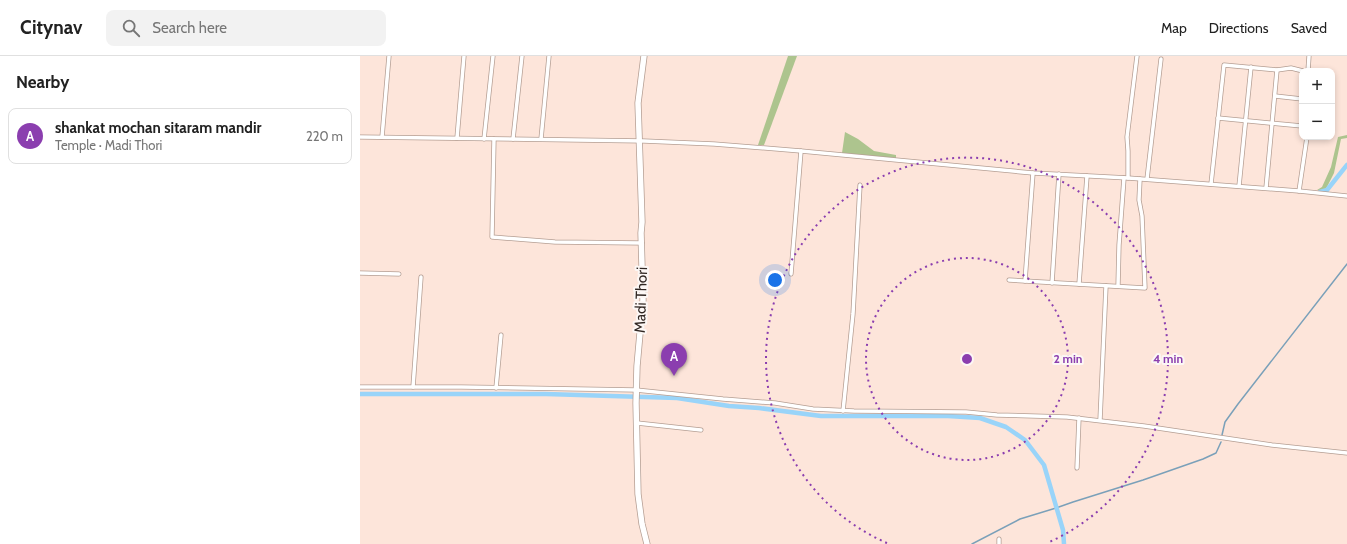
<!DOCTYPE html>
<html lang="en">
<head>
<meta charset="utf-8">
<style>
	body { margin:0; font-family:Cabin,sans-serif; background:#f2f2f2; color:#222 }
	.controls { position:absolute; right:12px; top:12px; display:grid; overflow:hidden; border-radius:8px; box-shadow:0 2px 6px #0003 }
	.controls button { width:36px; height:36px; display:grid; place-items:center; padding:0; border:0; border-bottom:1px solid #e0e0e0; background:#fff; color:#222; font:20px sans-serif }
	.you { position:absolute; left:415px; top:224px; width:14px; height:14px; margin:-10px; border:3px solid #fff; border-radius:50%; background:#1a73e8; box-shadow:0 0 0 6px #1a73e833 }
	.badge { display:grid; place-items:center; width:26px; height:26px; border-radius:50%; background:#8b3eaf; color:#fff; font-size:13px; font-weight:700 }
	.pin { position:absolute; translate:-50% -33px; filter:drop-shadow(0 1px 2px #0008) }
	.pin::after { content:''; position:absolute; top:21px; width:14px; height:12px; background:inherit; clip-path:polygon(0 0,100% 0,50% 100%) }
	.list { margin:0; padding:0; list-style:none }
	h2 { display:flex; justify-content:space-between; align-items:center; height:52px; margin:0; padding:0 16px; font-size:17px }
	h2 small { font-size:13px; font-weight:400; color:#767676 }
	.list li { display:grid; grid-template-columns:26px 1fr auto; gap:12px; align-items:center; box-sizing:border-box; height:56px; margin:0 8px 8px; padding:0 8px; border:1px solid #e0e0e0; border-radius:8px }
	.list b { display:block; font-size:15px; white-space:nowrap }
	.list p { margin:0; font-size:13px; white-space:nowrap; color:#767676 }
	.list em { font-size:13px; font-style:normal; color:#767676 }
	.icon { flex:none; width:22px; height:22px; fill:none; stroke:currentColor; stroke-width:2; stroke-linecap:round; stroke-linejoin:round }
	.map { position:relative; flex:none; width:987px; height:488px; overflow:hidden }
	header { display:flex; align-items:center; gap:24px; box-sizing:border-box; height:56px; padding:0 20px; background:#fff; border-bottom:1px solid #e0e0e0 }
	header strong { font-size:19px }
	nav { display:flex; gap:22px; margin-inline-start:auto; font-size:14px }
	.search { width:280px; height:36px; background:#f2f2f2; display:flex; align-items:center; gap:10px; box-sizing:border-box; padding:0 14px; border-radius:8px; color:#767676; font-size:15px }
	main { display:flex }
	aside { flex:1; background:#fff }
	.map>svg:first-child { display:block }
	.green { fill:#adc48e }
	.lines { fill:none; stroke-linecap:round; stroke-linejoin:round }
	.stream { stroke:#7aa0b9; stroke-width:1.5 }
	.canal { stroke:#99d4f9; stroke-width:4.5 }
	.minor-casing { stroke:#b49e93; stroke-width:5 }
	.secondary-casing { stroke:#b49e93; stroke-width:7 }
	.minor { stroke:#fff; stroke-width:3.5 }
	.secondary { stroke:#fff; stroke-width:5.5 }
	.ring { fill:none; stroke:#8b3eaf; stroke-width:2; stroke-dasharray:2 4 }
	.labels { text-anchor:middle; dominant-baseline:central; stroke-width:4; stroke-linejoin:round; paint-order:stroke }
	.street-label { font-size:15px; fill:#302723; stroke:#fcf7f5 }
	.centre { fill:#8b3eaf; stroke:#fcf7f5; stroke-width:2 }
	.ring-label { font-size:12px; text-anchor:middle; font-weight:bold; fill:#8b3eaf; stroke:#fcf7f5; stroke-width:4; stroke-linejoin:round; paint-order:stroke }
</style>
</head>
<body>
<header>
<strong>Citynav</strong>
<div class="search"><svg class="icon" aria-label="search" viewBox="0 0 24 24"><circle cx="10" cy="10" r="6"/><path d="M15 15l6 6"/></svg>Search here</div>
<nav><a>Map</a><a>Directions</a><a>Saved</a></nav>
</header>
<main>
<aside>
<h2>Nearby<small></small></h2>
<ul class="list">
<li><span class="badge">A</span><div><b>shankat mochan sitaram mandir</b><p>Temple · Madi Thori</p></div><em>220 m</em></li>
</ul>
</aside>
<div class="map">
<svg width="987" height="488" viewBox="0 0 987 488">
	<rect width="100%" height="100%" fill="#fde5da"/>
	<g class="green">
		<polygon points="428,0 437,0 404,89 398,89"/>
		<polygon points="485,76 498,83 514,95 536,99 536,102 482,97"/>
		<polygon points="987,79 987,82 981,83 974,117 965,135 957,134 962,131 971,111 978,81"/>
	</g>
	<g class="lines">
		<g class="stream">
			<polyline points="862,379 865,366 878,348 987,208"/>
			<polyline points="612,488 660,463 696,452 713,446 783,424 843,403 856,397 861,386"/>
		</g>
		<g class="canal">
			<polyline points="960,136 967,134 987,109"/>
			<polyline points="0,338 186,338 317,342 369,350 399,352 461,360 588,360 620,362 646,371 665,384 684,409 703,474 704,488"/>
		</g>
		<g class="minor-casing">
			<g id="minor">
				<polyline points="948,15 949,0"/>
				<polyline points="915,40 942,43"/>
				<polyline points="858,62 942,70"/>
				<polyline points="0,81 284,85 354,88 441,95 673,117 768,122 939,135 987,140"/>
				<polyline points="22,81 29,0"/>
				<polyline points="97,82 104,0"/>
				<polyline points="124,83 133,0"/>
				<polyline points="134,83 132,181 195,186 282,187"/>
				<polyline points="153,83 162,0"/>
				<polyline points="181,83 189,0"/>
				<polyline points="768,122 768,95 767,81 777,0"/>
				<polyline points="787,123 801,3"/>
				<polyline points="851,128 864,9 917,14 931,12 943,15"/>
				<polyline points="879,130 891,11"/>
				<polyline points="906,132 917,14"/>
				<polyline points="939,135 947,81"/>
				<polyline points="0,217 39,218"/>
				<polyline points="431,218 441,95"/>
				<polyline points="649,224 785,232 782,160 779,144 780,123"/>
				<polyline points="665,225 673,117"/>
				<polyline points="692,227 699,118"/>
				<polyline points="719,228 727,120"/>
				<polyline points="758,230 759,189 764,122"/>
				<polyline points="0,331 101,331 276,334 363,343 415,347 453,353 494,355 606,356 637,359 707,361 784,370 912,389 987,397"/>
				<polyline points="53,331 61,221"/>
				<polyline points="136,332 141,279"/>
				<polyline points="483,355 493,258 500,129"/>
				<polyline points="740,364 746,230"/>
				<polyline points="277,367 341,374"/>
				<polyline points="717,412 719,362"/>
				<polyline points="639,483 639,488"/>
			</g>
		</g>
		<g class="secondary-casing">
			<polyline id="secondary" points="284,0 278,47 282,166 281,177 283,244 277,310 276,347 278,438 282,468 287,488"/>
		</g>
		<use href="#minor" class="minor"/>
		<use href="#secondary" class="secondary"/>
	</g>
	<g class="ring">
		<circle cx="607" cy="303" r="101"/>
		<path d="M527 487A201 201 0 1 1 687 487"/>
	</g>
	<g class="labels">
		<g class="street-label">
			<text transform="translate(281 244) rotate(-88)">Madi Thori</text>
		</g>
	</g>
	<circle cx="607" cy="303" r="6" class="centre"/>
	<g class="ring-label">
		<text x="708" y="307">2 min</text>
		<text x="808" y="307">4 min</text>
	</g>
</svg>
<div class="controls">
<button>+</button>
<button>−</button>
</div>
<div class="you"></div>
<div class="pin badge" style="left:314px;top:320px">A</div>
</div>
</main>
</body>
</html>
